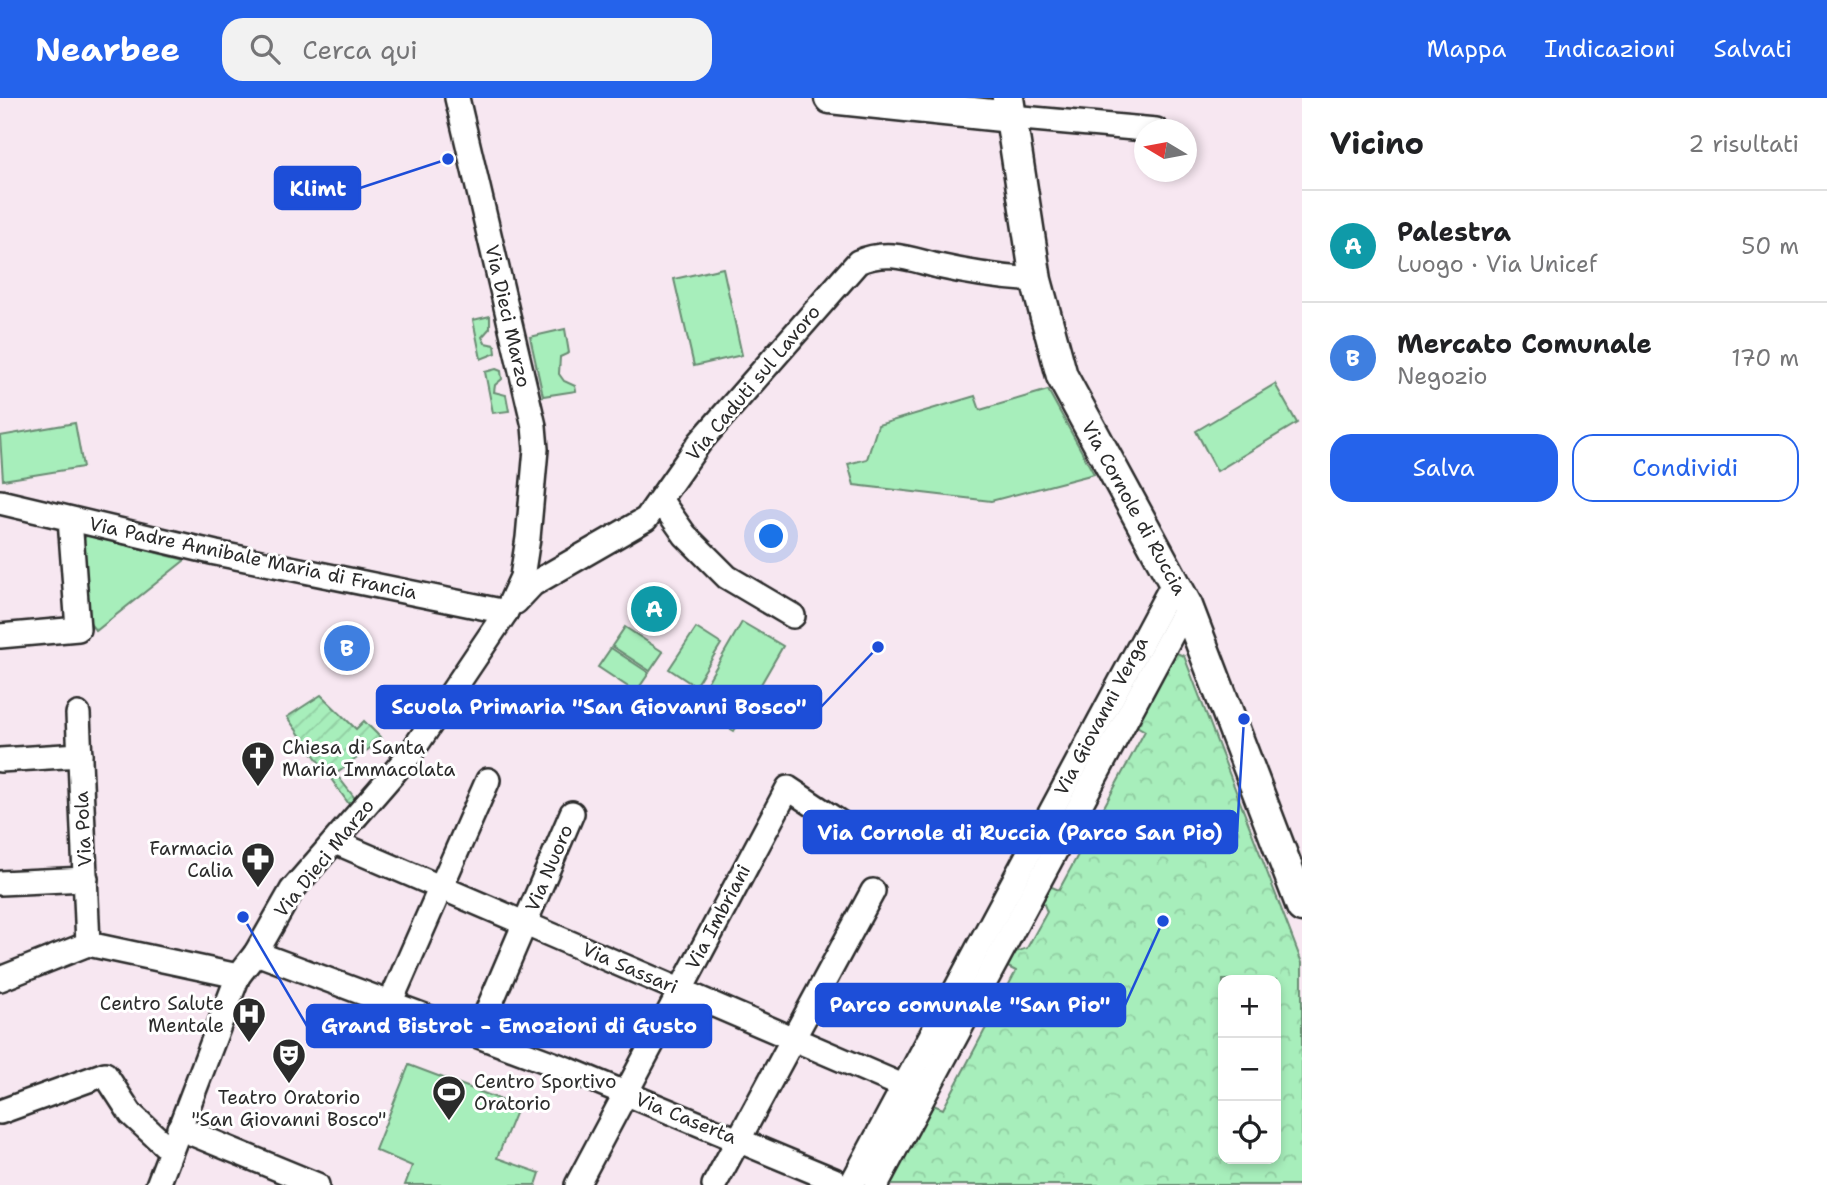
<!DOCTYPE html>
<html lang="it">
<head>
<meta charset="utf-8">
<style>
	body { margin:0; font-family:"Shantell Sans",sans-serif; background:#f2f2f2; color:#202124 }
	.controls { position:absolute; right:21px; bottom:21px; display:grid; overflow:hidden; border-radius:14px; box-shadow:0 4px 10px #0003 }
	.controls button { width:63px; height:63px; display:grid; place-items:center; padding:0; border:0; border-bottom:2px solid #e0e0e0; background:#fff; color:#202124; font:35px sans-serif }
	.compass { position:absolute; left:1134px; top:21px; width:63px; height:63px; border-radius:50%; background:#fff; box-shadow:0 4px 10px #0003; rotate:280deg }
	.you { position:absolute; left:772px; top:439px; width:24px; height:24px; margin:-18px; border:5px solid #fff; border-radius:50%; background:#1a73e8; box-shadow:0 0 0 10px #1a73e833 }
	.badge { display:grid; place-items:center; width:46px; height:46px; border-radius:50%; background:#2563eb; color:#fff; font-size:23px; font-weight:700 }
	.pin { position:absolute; translate:-50% -50%; border:4px solid #fff; box-shadow:0 2px 7px #0006 }
	.list { margin:0; padding:0; list-style:none }
	h2 { display:flex; justify-content:space-between; align-items:center; height:91px; margin:0; padding:0 28px; font-size:30px }
	h2 small { font-size:23px; font-weight:400; color:#757577 }
	.list li { display:grid; grid-template-columns:46px 1fr auto; gap:21px; align-items:center; box-sizing:border-box; height:112px; padding:0 28px; border-top:2px solid #e0e0e0 }
	.list b { display:block; font-size:26px; white-space:nowrap }
	.list p { margin:0; font-size:23px; white-space:nowrap; color:#757577 }
	.list em { font-size:23px; font-style:normal; color:#757577 }
	.actions { display:flex; gap:14px; padding:21px 28px }
	.actions a { flex:1; padding:16px 0; border:2px solid #2563eb; border-radius:21px; text-align:center; font-size:24px; color:#2563eb }
	.actions .main { background:#2563eb; color:#fff }
	.icon { flex:none; width:38px; height:38px; fill:none; stroke:currentColor; stroke-width:2; stroke-linecap:round; stroke-linejoin:round }
	.map { position:relative; flex:none; width:1302px; height:1087px; overflow:hidden }
	header { display:flex; align-items:center; gap:42px; box-sizing:border-box; height:98px; padding:0 35px; background:#2563eb; color:#fff }
	header strong { font-size:33px }
	nav { display:flex; gap:38px; margin-inline-start:auto; font-size:24px }
	.search { width:490px; height:63px; background:#f2f2f2; display:flex; align-items:center; gap:18px; box-sizing:border-box; padding:0 24px; border-radius:21px; color:#757577; font-size:26px }
	main { display:flex }
	aside { flex:1; background:#fff }
	.map>svg:first-child { display:block }
	.grass { fill:#a7eebb; stroke:#698c73; stroke-width:2 }
	.park { fill:url(#park-crowns); stroke:#698c73; stroke-width:2; fill-rule:evenodd }
	.garden { fill:url(#garden-furrows); stroke:#698c73; stroke-width:2 }
	.lines { fill:none; stroke-linecap:round; stroke-linejoin:round }
	.minor-casing { stroke:#2b2b2b; stroke-width:28 }
	.major-casing { stroke:#2b2b2b; stroke-width:35 }
	.minor { stroke:#fff; stroke-width:23 }
	.major { stroke:#fff; stroke-width:30 }
	.labels { text-anchor:middle; dominant-baseline:central; stroke-width:6; stroke-linejoin:round; paint-order:stroke }
	.street-label { font-size:19px; fill:#2b2b2b; stroke:#fff }
	.poi-label { font-size:19px; fill:#2b2b2b; stroke:#fff; text-anchor:start }
	.leader { fill:none; stroke:#1d4ed8; stroke-width:2.5 }
	.callout-dot { fill:#1d4ed8; stroke:#fff; stroke-width:2.5 }
	.callout { fill:#1d4ed8; stroke:#1d4ed8; stroke-width:2.5 }
	.callout-label { font-size:21px; text-anchor:middle; font-weight:bold; fill:#fff }
</style>
</head>
<body>
<header>
<strong>Nearbee</strong>
<div class="search"><svg class="icon" aria-label="search" viewBox="0 0 24 24"><circle cx="10" cy="10" r="6"/><path d="M15 15l6 6"/></svg>Cerca qui</div>
<nav><a>Mappa</a><a>Indicazioni</a><a>Salvati</a></nav>
</header>
<main>
<div class="map">
<svg width="1302" height="1087" viewBox="0 0 1302 1087">
	<defs>
		<pattern id="park-crowns" width="20" height="18" patternUnits="userSpaceOnUse" patternTransform="scale(1.75)"><rect width="20" height="18" fill="#a7eebb"/><path d="M2 6a3 3 0 1 1 6 0M12 15a3 3 0 1 1 6 0" fill="none" stroke="#90cca1"/></pattern>
		<pattern id="garden-furrows" width="10" height="10" patternUnits="userSpaceOnUse" patternTransform="scale(1.75)"><rect width="10" height="10" fill="#a7eebb"/><path d="M-1 1l2-2M0 10L10 0M9 11l2-2" fill="none" stroke="#90cca1"/></pattern>
	</defs>
	<rect width="100%" height="100%" fill="#f7e7f1"/>
	<filter id="ink" filterUnits="userSpaceOnUse"><feTurbulence type="fractalNoise" baseFrequency=".0143" numOctaves="2"/><feDisplacementMap in="SourceGraphic" scale="14" xChannelSelector="R" yChannelSelector="G"/><feConvolveMatrix kernelMatrix="1 2 1 2 8 2 1 2 1" color-interpolation-filters="sRGB"/></filter>
	<g filter="url(#ink)">
		<g class="grass">
			<polygon points="723,170 742,257 694,268 674,181"/>
			<polygon points="490,218 490,230 482,239 485,245 495,247 496,255 481,261 473,222"/>
			<polygon points="565,231 569,255 560,259 559,276 564,283 575,288 576,293 543,298 530,239"/>
			<polygon points="496,271 501,273 502,281 495,287 494,294 506,297 509,313 493,315 485,274"/>
			<polygon points="1275,286 1297,325 1217,373 1196,333"/>
			<polygon points="1048,292 1094,376 991,403 854,387 848,366 867,361 878,327 975,298 980,312"/>
			<polygon points="75,325 83,369 3,382 0,338"/>
			<polygon points="86,438 90,438 185,462 96,533 86,521 83,441"/>
			<polygon points="742,524 783,548 734,633 693,609"/>
			<polygon points="625,529 663,554 650,573 612,548"/>
			<polygon points="696,530 721,546 695,588 669,571"/>
			<polygon points="611,550 649,575 636,594 598,569"/>
			<polygon points="409,967 518,1008 497,1060 540,1075 536,1087 405,1087 412,1068 375,1052"/>
		</g>
		<path class="park" d="M 1174,554 L 1184,558 L 1302,865 L 1302,1087 L 888,1087 L 931,1006 L 943,1011 L 1016,873 L 1004,867 L 1010,856 L 1027,850 L 1047,814 L 1041,799 L 1047,787 L 1059,792 L 1145,633 L 1133,626 ZM 1223,882 L 1276,882 L 1276,1061 L 1223,1061 Z"/>
		<polygon class="garden" points="321,597 356,631 364,623 382,641 336,676 357,703 351,709 287,619"/>
		<g class="lines">
			<g class="minor-casing">
				<g id="minor">
					<polyline points="1011,19 1156,32"/>
					<polyline points="661,403 685,437 727,479 793,518"/>
					<polyline points="0,404 216,455 506,514"/>
					<path d="M 516,504 L 533,486 L 646,421 L 700,344 L 858,164 C 887,151 910,161 938,168 C 969,175 1004,180 1036,182"/>
					<polyline points="0,538 78,531 70,421"/>
					<polyline points="78,616 88,846"/>
					<polyline points="0,662 80,657"/>
					<polyline points="335,744 917,994"/>
					<polyline points="0,785 86,781"/>
					<polyline points="256,855 567,971 834,1082 839,1087"/>
					<polyline points="0,881 88,846 238,878"/>
					<polyline points="390,905 488,682"/>
					<polyline points="477,937 572,715"/>
					<polyline points="0,1014 105,976 131,1016 170,1052"/>
					<polyline points="179,1030 317,1087"/>
					<polyline points="158,1087 238,878 256,855 292,792 411,655 506,514 522,479 528,440 536,351 534,328 457,0"/>
					<polyline points="577,1087 788,690 848,730"/>
					<polyline points="714,1087 873,793"/>
					<polyline points="851,1087 1175,482"/>
					<polyline points="876,1087 1187,508"/>
				</g>
			</g>
			<g class="major-casing">
				<g id="major">
					<polyline points="830,0 1011,19"/>
					<polyline points="1008,0 1036,182 1062,278 1187,508 1302,809"/>
				</g>
			</g>
			<use href="#minor" class="minor"/>
			<use href="#major" class="major"/>
		</g>
	</g>
	<defs>
		<g id="church-pin" transform="scale(1.75)"><path d="M0 17L-7.5 6A9.5 9.5 0 1 1 7.5 6Z" fill="#2b2b2b" stroke="#fff"/><path d="M-1.2-6h2.4v3.5h3.3v2.4h-3.3V6h-2.4V-.1h-3.3v-2.4h3.3Z" fill="#fff"/></g>
		<g id="pharmacy-pin" transform="scale(1.75)"><path d="M0 17L-7.5 6A9.5 9.5 0 1 1 7.5 6Z" fill="#2b2b2b" stroke="#fff"/><path d="M-2-6h4v4h4v4h-4v4h-4v-4h-4v-4h4Z" fill="#fff"/></g>
		<g id="hospital-pin" transform="scale(1.75)"><path d="M0 17L-7.5 6A9.5 9.5 0 1 1 7.5 6Z" fill="#2b2b2b" stroke="#fff"/><path d="M-5-5h3v3.5h4V-5h3V5h-3V1.5h-4V5h-3Z" fill="#fff"/></g>
		<g id="theatre-pin" transform="scale(1.75)"><path d="M0 17L-7.5 6A9.5 9.5 0 1 1 7.5 6Z" fill="#2b2b2b" stroke="#fff"/><path d="M-5-5.5Q0-4 5-5.5V0Q5 5 0 6Q-5 5-5 0ZM-3.3-2.5H-1v1.5H-3.3ZM1-2.5H3.3v1.5H1ZM-2.8 1Q0 5.5 2.8 1Z" fill="#fff"/></g>
		<g id="stadium-pin" transform="scale(1.75)"><path d="M0 17L-7.5 6A9.5 9.5 0 1 1 7.5 6Z" fill="#2b2b2b" stroke="#fff"/><path d="M0-5a6.5 5 0 1 0 0 10a6.5 5 0 1 0 0-10ZM-3.5-1.8h7v3.6h-7Z" fill="#fff"/></g>
	</defs>
	<g fill-rule="evenodd">
		<use href="#church-pin" x="258" y="660"/>
		<use href="#pharmacy-pin" x="258" y="761"/>
		<use href="#hospital-pin" x="249" y="916"/>
		<use href="#theatre-pin" x="289" y="957"/>
		<use href="#stadium-pin" x="449" y="994"/>
	</g>
	<g class="labels">
		<g class="street-label">
			<text transform="translate(508 218) rotate(77)">Via Dieci Marzo</text>
			<text transform="translate(753 285) rotate(-50)">Via Caduti sul Lavoro</text>
			<text transform="translate(1134 410) rotate(61)">Via Cornole di Ruccia</text>
			<text transform="translate(253 460) rotate(12)">Via Padre Annibale Maria di Francia</text>
			<text transform="translate(1101 618) rotate(-62)">Via Giovanni Verga</text>
			<text transform="translate(83 731) rotate(-93)">Via Pola</text>
			<text transform="translate(324 760) rotate(-51)">Via Dieci Marzo</text>
			<text transform="translate(549 770) rotate(-67)">Via Nuoro</text>
			<text transform="translate(718 819) rotate(-62)">Via Imbriani</text>
			<text transform="translate(630 870) rotate(23)">Via Sassari</text>
			<text transform="translate(686 1020) rotate(22)">Via Caserta</text>
		</g>
		<g class="poi-label">
			<text x="282" y="649">Chiesa di Santa<tspan x="282" dy="22">Maria Immacolata</tspan></text>
			<text x="233" y="750" text-anchor="end">Farmacia<tspan x="233" dy="22">Calia</tspan></text>
			<text x="224" y="905" text-anchor="end">Centro Salute<tspan x="224" dy="22">Mentale</tspan></text>
			<text x="474" y="983">Centro Sportivo<tspan x="474" dy="22">Oratorio</tspan></text>
			<text x="289" y="999" text-anchor="middle">Teatro Oratorio<tspan x="289" dy="22">"San Giovanni Bosco"</tspan></text>
		</g>
	</g>
	<path class="leader" d="M448 61L360 90M878 549L821 609M1244 621L1237 734M1163 823L1125 907M243 819L307 928"/>
	<g class="callout-dot">
		<circle cx="448" cy="61" r="7"/>
		<circle cx="878" cy="549" r="7"/>
		<circle cx="1244" cy="621" r="7"/>
		<circle cx="1163" cy="823" r="7"/>
		<circle cx="243" cy="819" r="7"/>
	</g>
	<g class="callout">
		<rect x="275" y="69" width="85" height="42" rx="7"/>
		<rect x="377" y="588" width="444" height="42" rx="7"/>
		<rect x="804" y="713" width="433" height="42" rx="7"/>
		<rect x="816" y="886" width="309" height="42" rx="7"/>
		<rect x="307" y="907" width="404" height="42" rx="7"/>
	</g>
	<g class="callout-label">
		<text x="318" y="98">Klimt</text>
		<text x="599" y="616">Scuola Primaria "San Giovanni Bosco"</text>
		<text x="1020" y="742">Via Cornole di Ruccia (Parco San Pio)</text>
		<text x="970" y="914">Parco comunale "San Pio"</text>
		<text x="509" y="935">Grand Bistrot - Emozioni di Gusto</text>
	</g>
</svg>
<div class="controls">
<button>+</button>
<button>−</button>
<button><svg class="icon" aria-label="locate" viewBox="0 0 24 24"><circle cx="12" cy="12" r="6"/><path d="M12 2v4M12 18v4M2 12h4M18 12h4"/></svg></button>
</div>
<svg class="compass" viewBox="-18 -18 36 36"><path d="M0-13l5 13h-10z" fill="#e53935"/><path d="M0 13l5-13h-10z" fill="#757577"/></svg>
<div class="you"></div>
<div class="pin badge" style="left:654px;top:511px;background:#0f9aa8">A</div>
<div class="pin badge" style="left:347px;top:550px;background:#3f7fe0">B</div>
</div>
<aside>
<h2>Vicino<small>2 risultati</small></h2>
<ul class="list">
<li><span class="badge" style="background:#0f9aa8">A</span><div><b>Palestra</b><p>Luogo · Via Unicef</p></div><em>50 m</em></li>
<li><span class="badge" style="background:#3f7fe0">B</span><div><b>Mercato Comunale</b><p>Negozio</p></div><em>170 m</em></li>
</ul>
<div class="actions"><a class="main">Salva</a><a>Condividi</a></div>
</aside>
</main>
</body>
</html>
